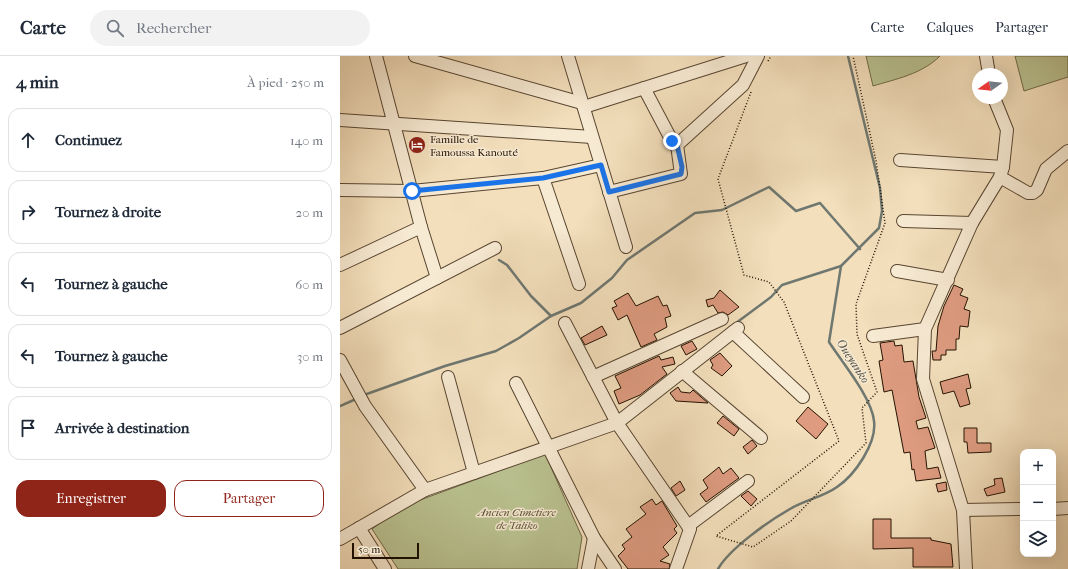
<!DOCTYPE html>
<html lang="fr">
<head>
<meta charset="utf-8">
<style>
	body { margin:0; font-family:"IM FELL French Canon",serif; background:#f2f2f3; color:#1f2937 }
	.controls { position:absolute; right:12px; bottom:12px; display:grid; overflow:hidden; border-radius:8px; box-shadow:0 4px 16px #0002 }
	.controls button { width:36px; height:36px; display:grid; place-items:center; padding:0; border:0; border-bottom:1px solid #e0e1e3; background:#fff; color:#1f2937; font:20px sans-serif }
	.compass { position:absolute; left:632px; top:12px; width:36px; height:36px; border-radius:50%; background:#fff; box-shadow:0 4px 16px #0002; rotate:256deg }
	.scale { position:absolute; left:12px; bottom:10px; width:67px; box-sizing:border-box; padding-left:4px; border:2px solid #241201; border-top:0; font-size:11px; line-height:14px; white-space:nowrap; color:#241201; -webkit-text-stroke:3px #f7ead3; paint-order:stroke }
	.stop { position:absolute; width:12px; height:12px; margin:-9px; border:3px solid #1a73e8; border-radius:50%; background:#fff }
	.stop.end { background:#1a73e8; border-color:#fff; box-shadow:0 1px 4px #0008 }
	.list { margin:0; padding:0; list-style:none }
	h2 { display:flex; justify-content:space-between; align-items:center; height:52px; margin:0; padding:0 16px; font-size:17px }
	h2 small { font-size:13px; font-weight:400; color:#747a83 }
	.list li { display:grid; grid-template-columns:26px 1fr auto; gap:12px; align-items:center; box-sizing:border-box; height:64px; margin:0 8px 8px; padding:0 8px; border:1px solid #e0e1e3; border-radius:12px }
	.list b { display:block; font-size:15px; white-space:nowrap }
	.list em { font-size:13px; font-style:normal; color:#747a83 }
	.actions { display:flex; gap:8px; padding:12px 16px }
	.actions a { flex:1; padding:9px 0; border:1px solid #8f2418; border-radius:12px; text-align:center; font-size:14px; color:#8f2418 }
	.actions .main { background:#8f2418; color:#fff }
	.icon { flex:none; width:22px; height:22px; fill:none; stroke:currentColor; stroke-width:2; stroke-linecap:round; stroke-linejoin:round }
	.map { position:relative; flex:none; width:728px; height:513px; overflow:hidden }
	header { display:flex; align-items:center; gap:24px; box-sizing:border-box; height:56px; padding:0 20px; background:#fff; border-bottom:1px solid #e0e1e3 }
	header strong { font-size:19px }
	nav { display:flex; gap:22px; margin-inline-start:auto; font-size:14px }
	.search { width:280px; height:36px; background:#f2f2f3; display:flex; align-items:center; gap:10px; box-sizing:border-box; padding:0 14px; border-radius:22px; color:#747a83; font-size:15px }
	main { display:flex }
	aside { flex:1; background:#fff }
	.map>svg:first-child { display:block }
	.green { fill:#bac291; stroke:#6f6a49 }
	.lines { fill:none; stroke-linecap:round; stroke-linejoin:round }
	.stream { stroke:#6e7770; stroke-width:2.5 }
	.building { fill:#de9b80; stroke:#241201 }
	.minor-casing { stroke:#584530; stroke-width:14 }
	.path { stroke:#241201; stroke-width:1.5; stroke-dasharray:1 2; stroke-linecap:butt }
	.minor { stroke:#f7ead3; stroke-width:12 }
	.route { stroke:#1a73e8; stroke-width:5 }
	.labels { text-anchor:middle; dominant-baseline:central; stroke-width:3; stroke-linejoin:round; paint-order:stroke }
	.poi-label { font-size:11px; fill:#241201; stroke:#f7ead3; text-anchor:start }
	.park-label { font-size:11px; font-style:italic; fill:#585033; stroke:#f7ead3 }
	.water-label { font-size:12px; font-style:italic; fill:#4f4d42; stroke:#f7ead3 }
</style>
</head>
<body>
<header>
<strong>Carte</strong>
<div class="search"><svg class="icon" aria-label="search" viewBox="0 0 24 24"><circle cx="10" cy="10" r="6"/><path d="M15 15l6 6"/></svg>Rechercher</div>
<nav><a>Carte</a><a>Calques</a><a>Partager</a></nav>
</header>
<main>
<aside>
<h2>4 min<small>À pied · 250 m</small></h2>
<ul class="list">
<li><svg class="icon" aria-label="ahead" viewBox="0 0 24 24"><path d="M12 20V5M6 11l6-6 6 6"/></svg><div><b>Continuez</b></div><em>140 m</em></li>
<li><svg class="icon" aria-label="right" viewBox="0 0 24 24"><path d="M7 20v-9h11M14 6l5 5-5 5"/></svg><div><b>Tournez à droite</b></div><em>20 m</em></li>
<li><svg class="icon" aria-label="left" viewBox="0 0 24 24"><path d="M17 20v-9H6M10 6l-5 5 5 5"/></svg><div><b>Tournez à gauche</b></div><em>60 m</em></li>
<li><svg class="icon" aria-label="left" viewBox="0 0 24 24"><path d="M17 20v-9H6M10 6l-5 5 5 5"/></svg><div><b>Tournez à gauche</b></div><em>30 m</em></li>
<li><svg class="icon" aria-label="arrive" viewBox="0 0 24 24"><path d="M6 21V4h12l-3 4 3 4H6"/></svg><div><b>Arrivée à destination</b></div></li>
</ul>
<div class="actions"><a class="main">Enregistrer</a><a>Partager</a></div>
</aside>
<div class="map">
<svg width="728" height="513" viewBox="0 0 728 513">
	<rect width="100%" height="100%" fill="#f3dfbc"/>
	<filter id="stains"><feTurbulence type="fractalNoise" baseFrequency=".005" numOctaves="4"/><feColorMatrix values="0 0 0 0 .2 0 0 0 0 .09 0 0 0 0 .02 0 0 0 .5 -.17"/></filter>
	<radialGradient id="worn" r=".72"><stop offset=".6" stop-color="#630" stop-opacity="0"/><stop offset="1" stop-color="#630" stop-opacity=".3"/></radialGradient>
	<g class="green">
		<path d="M 526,0 L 600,0 C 582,18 556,23 533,30 Z"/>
		<polygon points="675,0 728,0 728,21 684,35"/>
		<polygon points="205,398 242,481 237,513 58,513 32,473 64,450"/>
	</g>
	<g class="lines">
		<g class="stream">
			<polyline points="159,204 167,209 191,240 211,260"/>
			<polyline points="396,267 431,241 442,229 501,210"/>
			<polyline points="24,339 105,310 156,295 179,282 211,260 241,247 272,222 287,204 355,157 382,154 429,131 456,155 480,147 520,193"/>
			<polyline points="0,350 16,343"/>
			<path d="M 378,513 C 390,492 429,465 450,453 C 465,444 483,441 497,431 C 515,419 537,387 534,365 C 532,342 502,306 489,286 L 501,210 L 539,172 L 542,155 L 540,132 L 508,0"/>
		</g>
	</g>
	<g class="building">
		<polygon points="614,229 623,233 620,239 628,242 624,253 630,255 628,271 620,270 619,283 616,283 616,294 606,294 606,299 601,299 601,304 593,304 592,295 596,295 598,270 604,250"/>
		<polygon points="380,234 399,251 388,259 383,256 378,257 373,249 368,251 366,244 374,242"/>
		<polygon points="288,237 296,250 318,240 323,250 327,249 331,260 325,262 327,271 314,278 317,284 301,291 287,259 278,264 272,252 277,250 274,245"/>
		<polygon points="262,270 267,279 245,289 241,282"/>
		<polygon points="352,285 357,293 346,299 341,290"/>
		<polygon points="554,285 555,290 562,289 564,306 573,305 579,341 586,362 576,365 578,373 588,371 595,392 585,395 587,413 598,411 601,422 576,425 574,413 572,414 570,396 564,397 552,334 544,336 539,305 543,304 540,287"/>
		<polygon points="380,297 392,310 382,320 371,312 373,309 370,304"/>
		<polygon points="319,300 321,304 333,301 335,308 322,311 327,318 300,339 279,348 274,335 281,332 275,320"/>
		<polygon points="628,318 631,332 626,333 630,348 620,351 614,335 603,338 600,326"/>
		<polygon points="338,331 341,336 350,337 353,334 368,347 336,345 330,337"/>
		<polygon points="468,351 488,368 476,383 456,365"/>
		<polygon points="383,360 399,373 394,380 377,367"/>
		<polygon points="624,372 637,372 637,387 651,387 651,396 628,397 627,386 624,386"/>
		<polygon points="412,384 417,390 408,398 403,391"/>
		<polygon points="379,411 383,418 391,412 399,422 366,446 360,438 368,432 363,424"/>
		<polygon points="662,422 665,436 647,440 644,433 655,429 654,423"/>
		<polygon points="340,425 345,434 336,440 331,432"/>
		<polygon points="606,426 607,434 598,436 596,428"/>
		<polygon points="408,435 417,443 411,450 401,440"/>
		<polygon points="312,443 316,449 322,445 337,470 334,473 337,477 323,491 329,499 320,505 330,508 329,513 288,513 278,500 285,493 282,489 292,481 286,473 306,458 300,451"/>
		<polygon points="533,463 551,463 551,482 591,482 591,484 611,488 613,511 573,511 573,492 533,493"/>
	</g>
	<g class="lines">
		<g class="minor-casing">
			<g id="minor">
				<polyline points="36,0 81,171 97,222"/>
				<polyline points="75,0 242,47"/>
				<polyline points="228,0 286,191"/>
				<polyline points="646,0 649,18"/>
				<polyline points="304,32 332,85 337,89"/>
				<polyline points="244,51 406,0"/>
				<polyline points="0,64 252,81"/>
				<polyline points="560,104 663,111"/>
				<polyline points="660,121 688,137 693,137 697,134 706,113 728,95"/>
				<polyline points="203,122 239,228"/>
				<polyline points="0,134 72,135 203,122 261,109"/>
				<polyline points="269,136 341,118 337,89 403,29 418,0"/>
				<polyline points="563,165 632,167"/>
				<polyline points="0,209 81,171"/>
				<polyline points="557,215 608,224"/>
				<polyline points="225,267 277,367 350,473 336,513"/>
				<polyline points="0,272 155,192"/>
				<polyline points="393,276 463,341"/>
				<polyline points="533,280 585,273"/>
				<polyline points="0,304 25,350 85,434"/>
				<polyline points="342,315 421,382"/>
				<polyline points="108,321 134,417"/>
				<polyline points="253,321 382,263"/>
				<polyline points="176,327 254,482 275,513"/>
				<polyline points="713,453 728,452"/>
				<polyline points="623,454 683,453"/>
				<polyline points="348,470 408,425"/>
				<polyline points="19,472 45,513"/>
				<polyline points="0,483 85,434 277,367 398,272"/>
				<polyline points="248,513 254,482"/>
				<polyline points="626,513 623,454 583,323 585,273 632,167 660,121 663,111 667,74 654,42"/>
			</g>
		</g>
		<g class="path">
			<polyline points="428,5 431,0"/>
			<polyline points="411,36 378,123 404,219 429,226 444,246 499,385 376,480 413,491 451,465 526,387 522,352 537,336 517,278 516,248 545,167 536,105 513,0"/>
		</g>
		<use href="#minor" class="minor"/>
	</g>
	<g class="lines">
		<polyline class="route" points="72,135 203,122 261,109 269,136 341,118 342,111 337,89 332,85"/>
	</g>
	<defs>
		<g id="hotel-disc" transform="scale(0.9)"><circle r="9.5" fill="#8f2418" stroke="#f7ead3"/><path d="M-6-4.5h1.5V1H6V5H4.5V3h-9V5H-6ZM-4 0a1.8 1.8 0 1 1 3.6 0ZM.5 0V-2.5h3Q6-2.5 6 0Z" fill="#fff"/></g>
	</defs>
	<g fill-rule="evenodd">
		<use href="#hotel-disc" x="77" y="89"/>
	</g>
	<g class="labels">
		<g class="poi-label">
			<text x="90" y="83">Famille de<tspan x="90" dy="13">Famoussa Kanouté</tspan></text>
		</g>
		<g class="park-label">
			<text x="177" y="456">Ancien Cimetiere<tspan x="177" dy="13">de Taliko</tspan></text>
		</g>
		<g class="water-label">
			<text transform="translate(513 305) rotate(57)">Oueyanko</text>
		</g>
	</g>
	<rect width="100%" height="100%" filter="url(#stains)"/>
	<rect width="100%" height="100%" fill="url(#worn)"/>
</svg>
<div class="controls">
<button>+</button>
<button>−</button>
<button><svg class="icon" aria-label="layers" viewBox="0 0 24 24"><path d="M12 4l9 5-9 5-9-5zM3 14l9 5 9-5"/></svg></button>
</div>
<svg class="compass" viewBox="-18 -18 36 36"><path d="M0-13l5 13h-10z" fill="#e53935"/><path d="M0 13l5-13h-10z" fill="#747a83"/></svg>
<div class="scale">50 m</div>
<div class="stop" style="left:72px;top:135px"></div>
<div class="stop end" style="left:332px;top:85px"></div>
</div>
</main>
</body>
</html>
